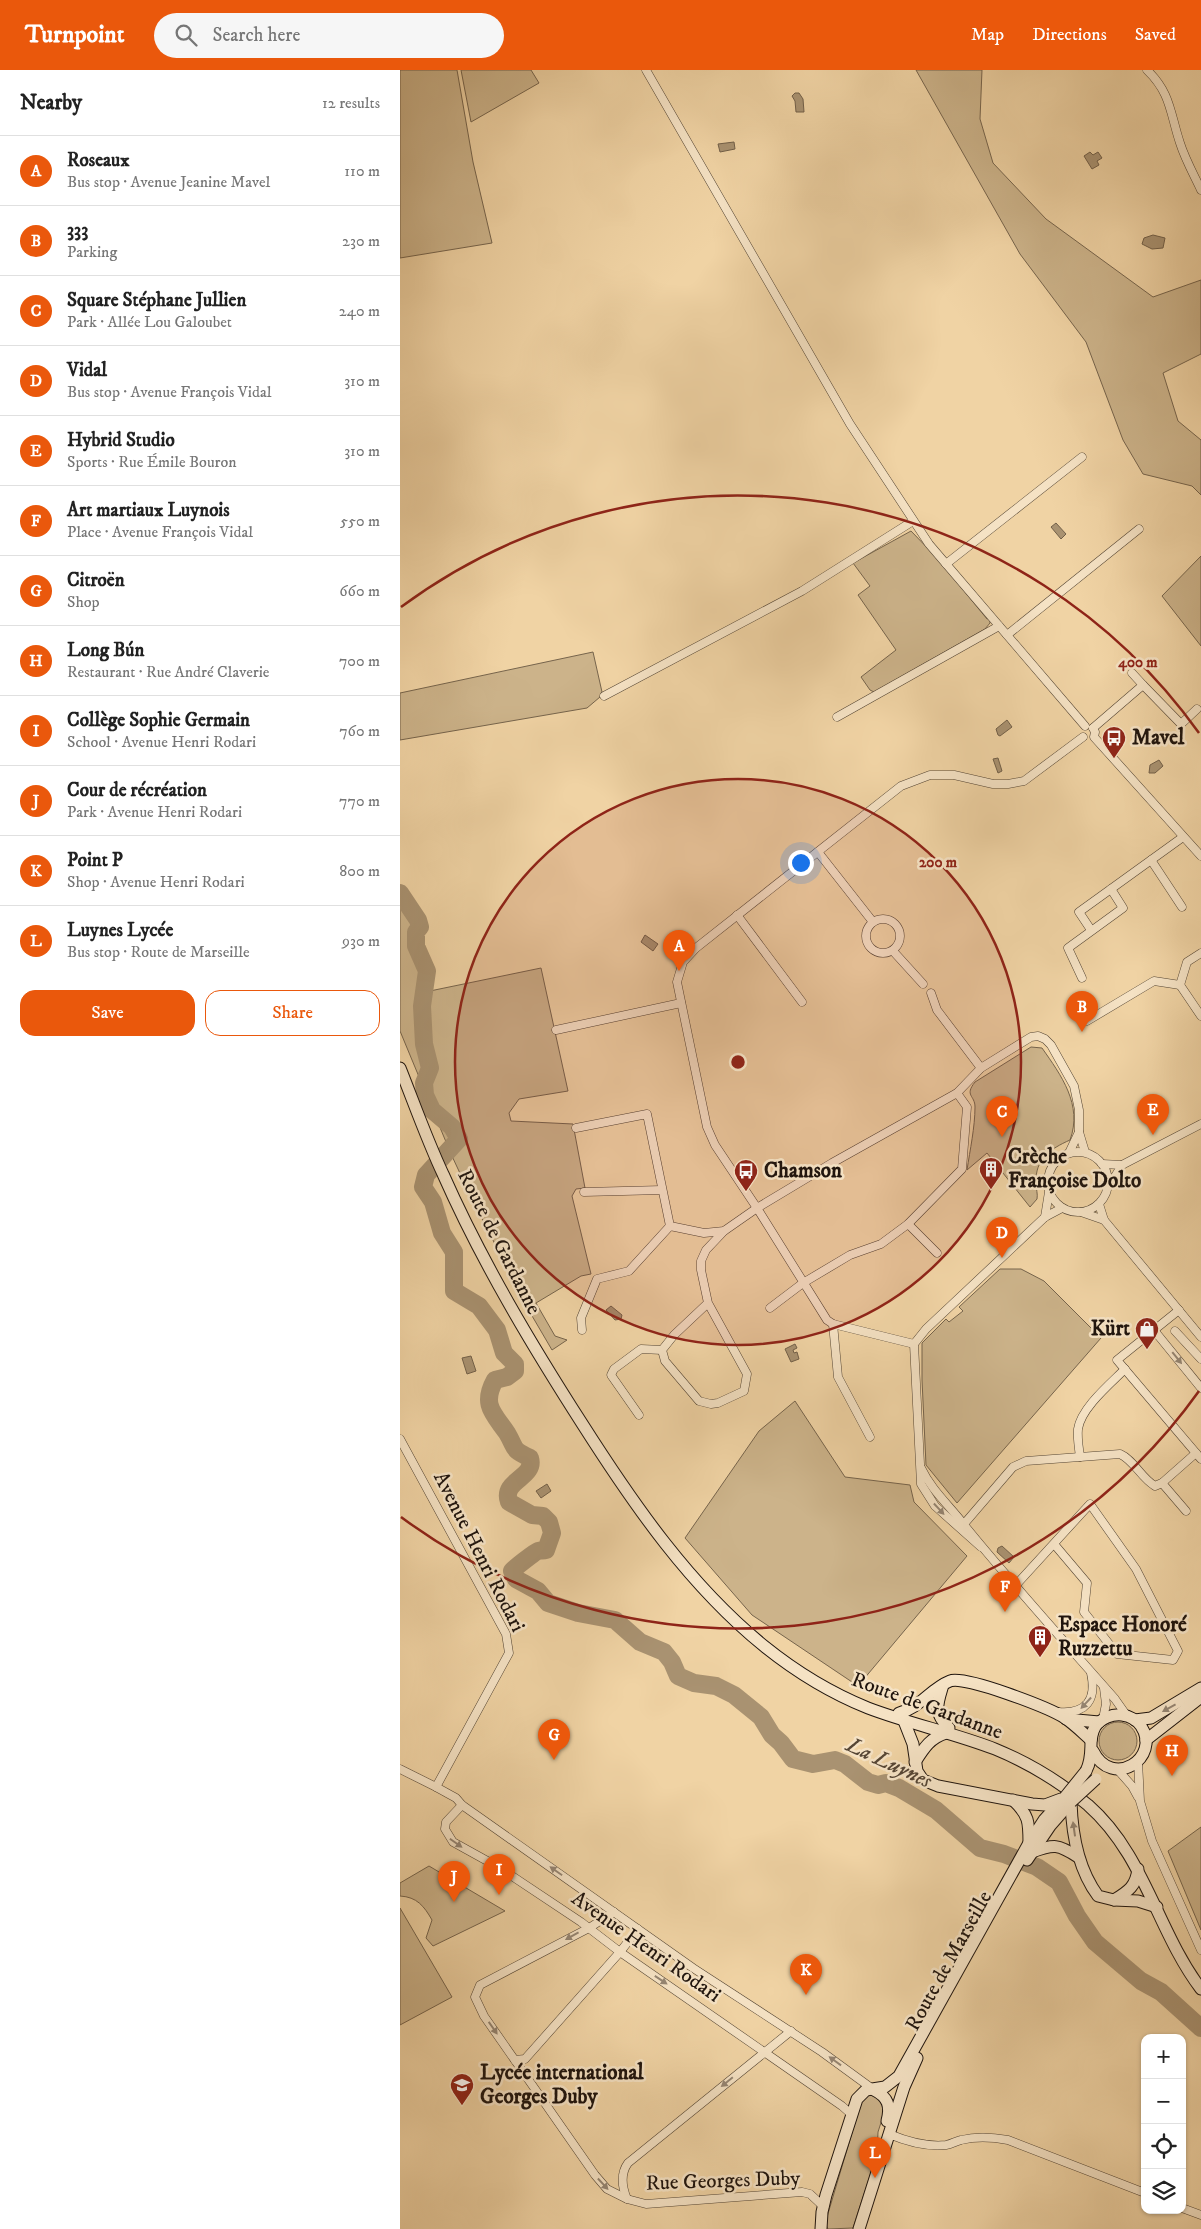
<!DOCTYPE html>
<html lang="en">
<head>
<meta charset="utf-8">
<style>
	body { margin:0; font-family:"IM FELL DW Pica",serif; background:#f6f6f6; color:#222 }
	.controls { position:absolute; right:15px; bottom:15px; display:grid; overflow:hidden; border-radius:10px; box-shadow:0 1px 4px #0004 }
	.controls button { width:45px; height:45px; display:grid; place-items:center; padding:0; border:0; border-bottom:1px solid #e0e0e0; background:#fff; color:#222; font:25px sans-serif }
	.you { position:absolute; left:400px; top:792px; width:18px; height:18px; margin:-12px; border:4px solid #fff; border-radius:50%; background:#1a73e8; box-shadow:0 0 0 8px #1a73e833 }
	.badge { display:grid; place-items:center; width:32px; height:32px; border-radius:50%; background:#ea580c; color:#fff; font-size:16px; font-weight:700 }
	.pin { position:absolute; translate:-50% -41px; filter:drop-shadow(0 1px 2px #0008) }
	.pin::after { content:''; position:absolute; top:26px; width:18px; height:15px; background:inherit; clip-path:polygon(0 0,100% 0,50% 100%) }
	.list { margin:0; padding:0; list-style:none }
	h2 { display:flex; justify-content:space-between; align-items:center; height:65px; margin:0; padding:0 20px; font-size:21px }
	h2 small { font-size:16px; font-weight:400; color:#767676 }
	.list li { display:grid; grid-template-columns:32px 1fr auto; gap:15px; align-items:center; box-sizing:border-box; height:70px; padding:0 20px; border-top:1px solid #e0e0e0 }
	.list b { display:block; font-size:19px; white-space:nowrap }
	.list p { margin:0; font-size:16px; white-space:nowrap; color:#767676 }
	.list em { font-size:16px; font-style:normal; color:#767676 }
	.actions { display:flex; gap:10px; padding:15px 20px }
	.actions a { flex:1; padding:11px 0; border:1px solid #ea580c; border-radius:15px; text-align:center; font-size:18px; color:#ea580c }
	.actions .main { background:#ea580c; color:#fff }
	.icon { flex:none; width:28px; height:28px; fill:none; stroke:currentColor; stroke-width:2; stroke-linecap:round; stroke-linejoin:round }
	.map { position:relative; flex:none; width:801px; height:2159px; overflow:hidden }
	header { display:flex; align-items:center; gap:30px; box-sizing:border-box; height:70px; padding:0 25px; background:#ea580c; color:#fff }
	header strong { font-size:24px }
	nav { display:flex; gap:28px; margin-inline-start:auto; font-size:18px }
	.search { width:350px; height:45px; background:#f6f6f6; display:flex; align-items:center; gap:12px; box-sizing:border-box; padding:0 18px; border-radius:28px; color:#767676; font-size:19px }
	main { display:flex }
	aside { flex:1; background:#fff }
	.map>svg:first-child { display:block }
	.green { fill:#ccb38a; stroke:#76644c }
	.water { fill:#a99271; stroke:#726049 }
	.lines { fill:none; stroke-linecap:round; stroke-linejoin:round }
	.river { stroke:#a99271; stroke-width:18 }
	.street-casing { stroke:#534433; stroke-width:9 }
	.secondary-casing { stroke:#1f140d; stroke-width:13 }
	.street { stroke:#f5e2c4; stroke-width:8 }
	.secondary { stroke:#f5e2c4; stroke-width:11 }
	.secondary-bridge-casing { stroke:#1f140d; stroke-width:13; stroke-linecap:butt }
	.secondary-bridge { stroke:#f5e2c4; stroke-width:11 }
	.oneway { fill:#958572 }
	.ring { fill:none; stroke:#8f2418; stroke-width:2.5 }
	.labels { text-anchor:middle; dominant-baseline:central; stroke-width:5; stroke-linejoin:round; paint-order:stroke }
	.poi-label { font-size:21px; font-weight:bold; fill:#1f140d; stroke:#f5e2c4; text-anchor:start }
	.street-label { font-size:21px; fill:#1f140d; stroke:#f5e2c4 }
	.water-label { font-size:22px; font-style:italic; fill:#564635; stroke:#f5e2c4 }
	.centre { fill:#8f2418; stroke:#f5e2c4; stroke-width:2.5 }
	.ring-label { font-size:15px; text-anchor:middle; font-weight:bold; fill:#8f2418; stroke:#f5e2c4; stroke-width:5; stroke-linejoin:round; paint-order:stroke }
</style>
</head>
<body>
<header>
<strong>Turnpoint</strong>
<div class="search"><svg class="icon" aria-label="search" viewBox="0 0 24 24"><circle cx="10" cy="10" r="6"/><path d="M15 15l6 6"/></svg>Search here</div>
<nav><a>Map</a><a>Directions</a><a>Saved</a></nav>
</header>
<main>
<aside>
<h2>Nearby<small>12 results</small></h2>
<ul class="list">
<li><span class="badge">A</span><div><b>Roseaux</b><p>Bus stop · Avenue Jeanine Mavel</p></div><em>110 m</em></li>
<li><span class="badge">B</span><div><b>333</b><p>Parking</p></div><em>230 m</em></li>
<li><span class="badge">C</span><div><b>Square Stéphane Jullien</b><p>Park · Allée Lou Galoubet</p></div><em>240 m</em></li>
<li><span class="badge">D</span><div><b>Vidal</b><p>Bus stop · Avenue François Vidal</p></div><em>310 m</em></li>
<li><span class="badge">E</span><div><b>Hybrid Studio</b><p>Sports · Rue Émile Bouron</p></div><em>310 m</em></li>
<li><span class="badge">F</span><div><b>Art martiaux Luynois</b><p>Place · Avenue François Vidal</p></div><em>550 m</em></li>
<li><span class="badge">G</span><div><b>Citroën</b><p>Shop</p></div><em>660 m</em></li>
<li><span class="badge">H</span><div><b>Long Bún</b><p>Restaurant · Rue André Claverie</p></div><em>700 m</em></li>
<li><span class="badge">I</span><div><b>Collège Sophie Germain</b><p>School · Avenue Henri Rodari</p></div><em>760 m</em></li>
<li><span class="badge">J</span><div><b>Cour de récréation</b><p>Park · Avenue Henri Rodari</p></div><em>770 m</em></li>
<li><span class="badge">K</span><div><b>Point P</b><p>Shop · Avenue Henri Rodari</p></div><em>800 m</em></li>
<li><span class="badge">L</span><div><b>Luynes Lycée</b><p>Bus stop · Route de Marseille</p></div><em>930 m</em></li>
</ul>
<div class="actions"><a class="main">Save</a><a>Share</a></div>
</aside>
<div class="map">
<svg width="801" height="2159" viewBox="0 0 801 2159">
	<rect width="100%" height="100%" fill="#f0d3a4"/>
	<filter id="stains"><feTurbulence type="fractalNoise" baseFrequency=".004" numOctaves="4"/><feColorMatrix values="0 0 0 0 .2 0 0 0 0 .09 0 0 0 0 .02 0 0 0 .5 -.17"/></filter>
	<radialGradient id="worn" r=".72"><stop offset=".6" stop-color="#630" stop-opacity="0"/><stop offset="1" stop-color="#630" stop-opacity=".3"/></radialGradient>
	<g class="green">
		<polygon points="0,0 57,0 73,92 92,173 0,188"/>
		<polygon points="61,0 131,0 139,13 71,52"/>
		<polygon points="516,0 582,0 580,49 593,93 646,149 753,227 801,210 801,284 763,303 778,351 801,370 801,425 792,416 743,404 723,370 686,272 620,184"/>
		<polygon points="511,461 538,489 587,549 590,548 590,553 585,559 474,622 470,620 461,607 496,580 458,525 470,516 453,493"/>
		<polygon points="801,486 801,576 762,526"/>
		<polygon points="193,582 202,622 200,627 187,638 0,670 0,623"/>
		<polygon points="0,829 16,854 14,866 19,862 19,880 28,897 25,922 141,898 168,1021 119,1029 109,1043 111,1051 173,1054 185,1118 176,1119 172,1126 191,1204 181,1206 136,1233 155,1266 167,1270 152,1280 128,1239 72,1129 51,1084 0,961"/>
		<path d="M 631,977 L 642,978 C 661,1005 683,1035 670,1070 C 650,1079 635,1089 636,1113 C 636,1119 638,1124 637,1129 L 630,1137 L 587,1083 L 567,1100 C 570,1080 575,1057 575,1037 C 575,1025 564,1026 575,1012 Z"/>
		<polygon points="600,1199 621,1199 644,1211 701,1268 557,1433 526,1395 522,1310 522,1273 546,1249 549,1252 563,1241 559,1237"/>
		<polygon points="395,1331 445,1407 510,1415 514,1432 567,1486 458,1616 352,1545 285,1468 359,1361"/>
		<circle cx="718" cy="1671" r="19"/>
		<polygon points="801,1757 801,1860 768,1781"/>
		<path d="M 29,1796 L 105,1841 L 33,1876 L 26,1868 L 32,1850 C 24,1836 17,1827 0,1826 L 0,1813 Z"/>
		<polygon points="0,1838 52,1927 0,1955"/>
		<polygon points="471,2025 481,2030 484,2043 478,2062 477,2084 453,2158 428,2159 426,2155 427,2147 462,2029 466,2026"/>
	</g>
	<g class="water">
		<polygon points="395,23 399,23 403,29 404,42 396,42 395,31 392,26"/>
		<polygon points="334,72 335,79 320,82 318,74"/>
		<polygon points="690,82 693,85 698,82 702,88 697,91 699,95 692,99 684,86"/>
		<polygon points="753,165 765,168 763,178 752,179 742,174 744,168"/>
		<polygon points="656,453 666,464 661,469 651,457"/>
		<polygon points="607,650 612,657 600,666 598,665 596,659"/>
		<polygon points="598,688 602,701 598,703 593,689"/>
		<polygon points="759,690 763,696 755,703 749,703 750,695"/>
		<polygon points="245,865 258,874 253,881 241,872"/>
		<polygon points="211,1236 222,1245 221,1249 215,1250 206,1240"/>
		<polygon points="395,1274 397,1278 393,1280 394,1283 397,1282 399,1289 391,1292 385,1279"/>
		<polygon points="71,1286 76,1301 67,1304 62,1288"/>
		<polygon points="147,1414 151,1421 141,1428 136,1421"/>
		<polygon points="602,1476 614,1487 609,1493 597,1482 598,1478"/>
	</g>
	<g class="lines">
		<path class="river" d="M 0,823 L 18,850 L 20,857 L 16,862 L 16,876 L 27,901 L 22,936 L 24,974 L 30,998 L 24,1013 L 25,1025 L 32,1040 L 52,1057 L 59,1069 L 26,1105 L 23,1117 L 33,1132 L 42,1163 L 54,1182 L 54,1221 L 79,1236 L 97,1260 L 104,1283 L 115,1294 L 115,1301 L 107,1307 L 95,1310 C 81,1335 94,1344 107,1363 C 117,1380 111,1379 130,1388 C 136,1408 101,1410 109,1432 L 132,1445 L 143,1446 L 149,1452 L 152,1463 L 146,1480 C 143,1481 141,1480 138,1481 C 135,1482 113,1499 112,1501 L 116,1509 L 138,1521 L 148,1533 L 178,1543 L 215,1550 L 240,1572 L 264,1582 L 272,1592 L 278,1606 L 294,1613 L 316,1616 L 334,1625 L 361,1647 L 372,1665 L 381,1673 L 393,1689 L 413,1694 L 435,1690 L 445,1694 L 468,1712 L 478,1715 L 486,1713 L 499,1718 L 536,1740 L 580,1778 L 604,1784 L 637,1797 L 659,1812 L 677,1846 L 695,1872 L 741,1911 L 761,1922 L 801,1958"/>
		<g class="street-casing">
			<g id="street">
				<polyline points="246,0 450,354 529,474 685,656"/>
				<path d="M 747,0 C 771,23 770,43 780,73 C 785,89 794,105 801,120"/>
				<polyline points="546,494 682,387"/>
				<polyline points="607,565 739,459"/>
				<polyline points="743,615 781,654 797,639"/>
				<polyline points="204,626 402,521 513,451"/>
				<polyline points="437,647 599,556"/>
				<polyline points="693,658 695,662 694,667 801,786"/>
				<polyline points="693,658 743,615 732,603"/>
				<polyline points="418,782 473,852"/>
				<polyline points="751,790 782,837"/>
				<polyline points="337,845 402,932"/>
				<circle cx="483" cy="866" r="17"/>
				<polyline points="691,860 679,842 783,767"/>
				<polyline points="493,881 523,914"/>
				<polyline points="682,908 668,878 723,838 711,819"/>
				<polyline points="780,915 787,892 801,883"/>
				<polyline points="780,915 801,946"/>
				<polyline points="531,923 537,940 581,998"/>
				<polyline points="687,951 754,911 780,915"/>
				<polyline points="156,960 281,933"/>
				<polyline points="176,1058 247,1044 270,1156 304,1163 324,1161 357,1138 432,1093 557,1023 581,998 631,967 638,966 645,969 651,975 674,1016 679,1040 679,1062 685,1082"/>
				<circle cx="678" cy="1112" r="30"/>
				<polyline points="669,1083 679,1062"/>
				<polyline points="702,1094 722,1095"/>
				<polyline points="709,1116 722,1095 801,1054"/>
				<polyline points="184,1122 262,1120"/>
				<polyline points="699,1134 704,1150 801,1267"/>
				<polyline points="681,1142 704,1150"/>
				<polyline points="645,1147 649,1122"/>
				<polyline points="508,1154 537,1183"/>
				<polyline points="308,1233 274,1265 262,1280 265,1291 299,1331 311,1334 318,1333 344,1321 347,1304 308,1233 301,1200 301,1191 306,1180 324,1161"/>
				<polyline points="370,1238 403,1213 450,1185 481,1174 508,1154 562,1099 567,1037 557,1023"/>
				<polyline points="779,1240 717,1290 801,1389"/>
				<polyline points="433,1254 438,1307 470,1367"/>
				<polyline points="753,1259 801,1318"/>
				<polyline points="182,1260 181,1248 197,1209 229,1201 270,1156"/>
				<polyline points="775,1261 801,1289"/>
				<polyline points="514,1274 433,1254 427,1250 357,1138 315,1075 307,1057 277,912 283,892 296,878 501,716 530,705 554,705 593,714 608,714 624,711 683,667"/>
				<polyline points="239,1345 211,1305 214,1299 241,1279 262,1280"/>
				<polyline points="0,1369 106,1564 109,1583 36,1717 0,1699"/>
				<path d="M 680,1387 C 679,1378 677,1368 678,1359 C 681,1338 710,1314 725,1299"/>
				<path d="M 521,1398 C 532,1421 550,1436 565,1456 C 613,1515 664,1571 715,1629 L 727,1646"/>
				<polyline points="762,1413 786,1441"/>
				<path d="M 564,1454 L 613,1397 L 626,1391 L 720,1384 C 734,1390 741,1408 755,1416 L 762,1413 L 796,1383"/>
				<polyline points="581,1477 535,1436 521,1414 514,1274 526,1259 645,1147 662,1138"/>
				<polyline points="615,1516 690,1434 736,1499 778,1581 773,1590 717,1584 684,1542 687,1513 654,1474"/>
				<path d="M 659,1642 C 686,1644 697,1630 691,1603"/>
				<polyline points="703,1649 706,1634 704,1618"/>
				<polyline points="738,1691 740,1731 752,1771 801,1880"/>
				<polyline points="717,1699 732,1716 738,1727"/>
				<polyline points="36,1717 56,1728 62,1735 293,1898 422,1982 474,2020"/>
				<polyline points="62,1735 46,1752 45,1759 53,1772 100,1798 181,1852 220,1882 442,2036 451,2044"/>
				<polyline points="214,1842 189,1858 80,1915 75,1927 84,1946 195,2105 207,2119 227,2129"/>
				<path d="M 391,1961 L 228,2093 C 220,2104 222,2117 227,2129 L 246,2134 L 402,2122 L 410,2124 L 424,2137"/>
				<polyline points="115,1990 125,1989 220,1882 238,1859"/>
				<path d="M 489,2064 C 508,2072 526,2077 546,2075 C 552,2074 556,2071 561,2070 C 577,2066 592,2067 608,2070 L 745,2123"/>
				<polyline points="782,2138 801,2145"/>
			</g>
		</g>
		<g class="secondary-casing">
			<g id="secondary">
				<path d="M 0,998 C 14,1033 27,1070 43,1104 C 82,1192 131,1274 183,1355 C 234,1435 290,1516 364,1576 C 395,1601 431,1623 468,1638 C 510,1654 554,1663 595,1679 C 629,1693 660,1712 688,1735 C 745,1785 757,1861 801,1919"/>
				<path d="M 543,1615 C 537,1635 533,1642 549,1658"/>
				<path d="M 499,1643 C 520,1638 530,1619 550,1611 C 565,1605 649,1638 665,1648 C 674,1654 683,1663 691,1670"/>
				<polyline points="666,1649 699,1652"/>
				<polyline points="735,1650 751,1648 801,1618"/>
				<polyline points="504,1651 513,1674 517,1701 523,1710 538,1716 632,1734 645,1735 661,1729"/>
				<polyline points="746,1670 801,1627"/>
				<path d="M 515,1692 C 524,1678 530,1668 546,1663"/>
				<path d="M 686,1701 C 695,1684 687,1670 695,1657 C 701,1648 712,1644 722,1645 C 729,1646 737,1650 741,1656 C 762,1688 712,1720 693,1681"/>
				<path d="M 613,1730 C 629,1745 629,1752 629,1773"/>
				<path d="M 671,1732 C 672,1765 678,1799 698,1826 L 714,1830 L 738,1831 L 757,1837"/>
				<path d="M 632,1782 C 654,1774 658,1774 678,1787"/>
				<polyline points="627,1790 650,1756 671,1732"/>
				<path d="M 714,1830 C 729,1821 736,1816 738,1799"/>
				<path d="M 474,2020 C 488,2027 491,2036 487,2051"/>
				<polyline points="421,2159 422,2142 426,2125 457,2029 466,2020 485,2017 499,2006 629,1773 644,1750 665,1727"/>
				<polyline points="459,2159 504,2017 517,1988"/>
			</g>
		</g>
		<use href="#street" class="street"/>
		<use href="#secondary" class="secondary"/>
		<g class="secondary-bridge-casing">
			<g id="secondary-bridge">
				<polyline points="665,1727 686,1701"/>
				<polyline points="671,1732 696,1709"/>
			</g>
		</g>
		<use href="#secondary-bridge" class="secondary-bridge"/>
	</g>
	<defs><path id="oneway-solid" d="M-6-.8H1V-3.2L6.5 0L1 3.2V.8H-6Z" transform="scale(1.25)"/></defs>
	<g class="oneway">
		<use href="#oneway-solid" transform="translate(777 1288) rotate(51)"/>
		<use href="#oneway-solid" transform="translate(539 1439) rotate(47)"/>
		<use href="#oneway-solid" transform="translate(686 1633) rotate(133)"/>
		<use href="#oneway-solid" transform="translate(769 1638) rotate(151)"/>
		<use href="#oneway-solid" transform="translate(674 1759) rotate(-98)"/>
		<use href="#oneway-solid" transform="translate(56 1773) rotate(35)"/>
		<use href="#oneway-solid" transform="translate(156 1801) rotate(-145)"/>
		<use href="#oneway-solid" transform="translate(172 1866) rotate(151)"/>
		<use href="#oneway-solid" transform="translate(261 1910) rotate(34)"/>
		<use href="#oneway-solid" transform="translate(93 1958) rotate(55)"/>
		<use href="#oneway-solid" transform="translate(435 1991) rotate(-144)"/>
		<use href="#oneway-solid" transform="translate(327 2012) rotate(141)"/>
		<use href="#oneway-solid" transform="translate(203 2114) rotate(47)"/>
	</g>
	<circle cx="338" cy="992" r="283" fill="#8f2418" fill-opacity=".12"/>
	<g class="ring">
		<circle cx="338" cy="992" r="283"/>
		<path d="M799 1321A566 566 0 0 1 1 1447M1 537A566 566 0 0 1 799 663"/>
	</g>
	<defs>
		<g id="bus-pin" transform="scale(1.25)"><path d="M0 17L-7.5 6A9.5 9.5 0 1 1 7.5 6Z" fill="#8f2418" stroke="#f5e2c4"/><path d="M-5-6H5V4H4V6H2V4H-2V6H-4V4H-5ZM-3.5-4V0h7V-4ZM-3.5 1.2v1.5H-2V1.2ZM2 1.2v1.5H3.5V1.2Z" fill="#fff"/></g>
		<g id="building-pin" transform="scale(1.25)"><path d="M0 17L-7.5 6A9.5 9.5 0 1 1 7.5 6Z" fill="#8f2418" stroke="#f5e2c4"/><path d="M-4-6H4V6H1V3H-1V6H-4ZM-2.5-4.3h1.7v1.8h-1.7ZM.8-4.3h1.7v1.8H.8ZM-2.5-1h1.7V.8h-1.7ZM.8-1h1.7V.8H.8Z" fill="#fff"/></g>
		<g id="shop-pin" transform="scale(1.25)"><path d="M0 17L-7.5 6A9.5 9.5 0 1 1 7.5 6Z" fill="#8f2418" stroke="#f5e2c4"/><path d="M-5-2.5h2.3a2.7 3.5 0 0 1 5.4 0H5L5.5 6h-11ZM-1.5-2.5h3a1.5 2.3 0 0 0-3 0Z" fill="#fff"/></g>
		<g id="school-pin" transform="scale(1.25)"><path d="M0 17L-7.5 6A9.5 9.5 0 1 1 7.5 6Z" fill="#8f2418" stroke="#f5e2c4"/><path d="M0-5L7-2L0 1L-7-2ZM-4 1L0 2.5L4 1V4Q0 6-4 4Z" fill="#fff"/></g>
	</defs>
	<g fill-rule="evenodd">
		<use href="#bus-pin" x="714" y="668"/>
		<use href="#building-pin" x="591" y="1099"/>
		<use href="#bus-pin" x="346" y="1101"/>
		<use href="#shop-pin" x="747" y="1259"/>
		<use href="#building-pin" x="640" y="1567"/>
		<use href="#school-pin" x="62" y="2015"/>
	</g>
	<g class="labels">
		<g class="poi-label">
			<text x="732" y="668">Mavel</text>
			<text x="608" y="1087">Crèche<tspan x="608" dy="24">Françoise Dolto</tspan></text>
			<text x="364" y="1101">Chamson</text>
			<text x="730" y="1259" text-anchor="end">Kürt</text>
			<text x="658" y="1555">Espace Honoré<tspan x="658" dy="24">Ruzzettu</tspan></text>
			<text x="80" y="2003">Lycée international<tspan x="80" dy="24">Georges Duby</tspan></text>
		</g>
		<g class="street-label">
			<text transform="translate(99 1172) rotate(63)">Route de Gardanne</text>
			<text transform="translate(79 1482) rotate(63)">Avenue Henri Rodari</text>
			<text transform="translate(527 1636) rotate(20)">Route de Gardanne</text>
			<text transform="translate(246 1877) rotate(35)">Avenue Henri Rodari</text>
			<text transform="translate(549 1891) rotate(-61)">Route de Marseille</text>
			<text transform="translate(323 2111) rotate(-2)">Rue Georges Duby</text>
		</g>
		<g class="water-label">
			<text transform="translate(489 1693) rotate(25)">La Luynes</text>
		</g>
	</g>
	<circle cx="338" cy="992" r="8" class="centre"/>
	<g class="ring-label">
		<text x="738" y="597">400 m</text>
		<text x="538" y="797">200 m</text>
	</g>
	<rect width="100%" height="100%" filter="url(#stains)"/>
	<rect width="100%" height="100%" fill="url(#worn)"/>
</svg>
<div class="controls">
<button>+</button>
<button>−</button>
<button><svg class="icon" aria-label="locate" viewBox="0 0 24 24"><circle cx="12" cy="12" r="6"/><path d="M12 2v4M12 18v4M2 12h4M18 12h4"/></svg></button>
<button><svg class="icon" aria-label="layers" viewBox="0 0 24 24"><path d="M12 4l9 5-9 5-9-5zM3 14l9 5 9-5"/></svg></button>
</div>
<div class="you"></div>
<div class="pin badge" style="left:279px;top:901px">A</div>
<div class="pin badge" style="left:682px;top:962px">B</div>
<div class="pin badge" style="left:602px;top:1067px">C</div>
<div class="pin badge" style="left:602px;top:1188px">D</div>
<div class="pin badge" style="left:753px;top:1065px">E</div>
<div class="pin badge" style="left:605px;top:1542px">F</div>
<div class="pin badge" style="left:154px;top:1690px">G</div>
<div class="pin badge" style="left:772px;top:1706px">H</div>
<div class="pin badge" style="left:99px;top:1825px">I</div>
<div class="pin badge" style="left:54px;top:1832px">J</div>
<div class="pin badge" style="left:406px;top:1925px">K</div>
<div class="pin badge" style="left:475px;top:2108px">L</div>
</div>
</main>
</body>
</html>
